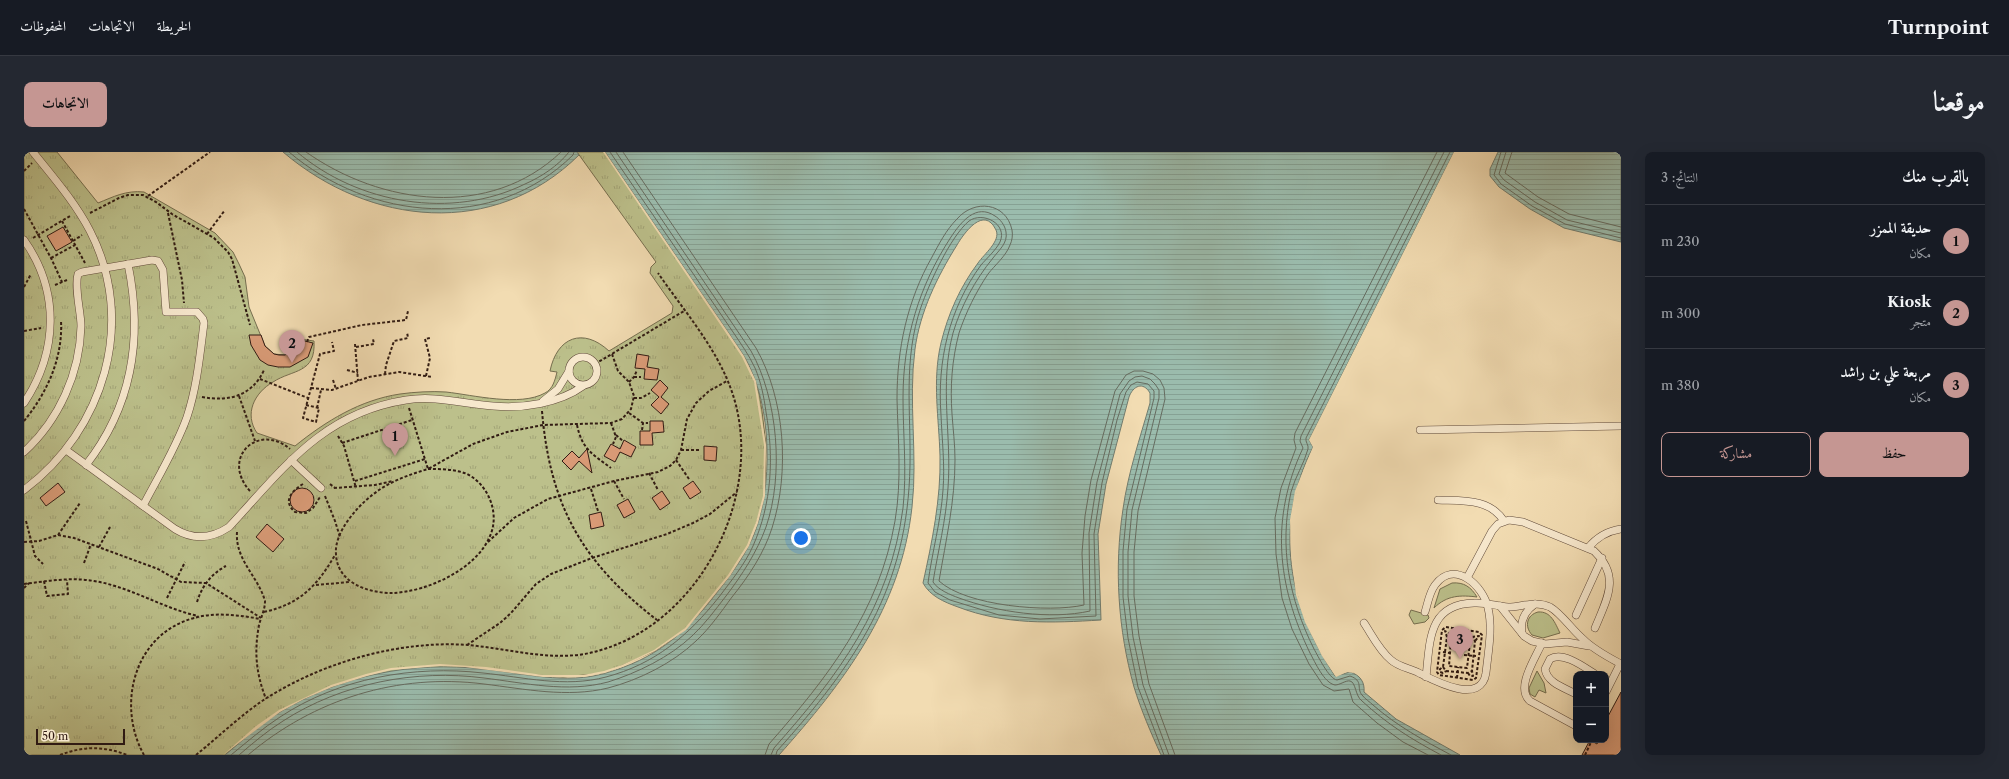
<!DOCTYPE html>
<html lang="ar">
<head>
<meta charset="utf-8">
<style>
	body { margin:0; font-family:"Libre Caslon Text",Amiri,serif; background:#242831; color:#f1f3f6; direction:rtl }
	.controls { position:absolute; right:12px; bottom:12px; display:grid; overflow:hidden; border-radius:8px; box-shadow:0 4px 16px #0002 }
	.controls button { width:36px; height:36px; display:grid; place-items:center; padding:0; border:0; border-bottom:1px solid #363941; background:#171b24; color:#f1f3f6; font:20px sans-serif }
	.scale { position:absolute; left:12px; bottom:10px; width:89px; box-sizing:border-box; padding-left:4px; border:2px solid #311b13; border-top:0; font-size:11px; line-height:14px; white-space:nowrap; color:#311b13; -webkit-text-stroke:3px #f7e8cd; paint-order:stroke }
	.you { position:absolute; left:777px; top:386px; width:14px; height:14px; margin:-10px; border:3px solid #fff; border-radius:50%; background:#1a73e8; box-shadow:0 0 0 6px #1a73e833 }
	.badge { display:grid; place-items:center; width:26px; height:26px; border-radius:50%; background:#c59692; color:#111; font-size:13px; font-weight:700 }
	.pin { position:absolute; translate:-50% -33px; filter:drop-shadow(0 1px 2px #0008) }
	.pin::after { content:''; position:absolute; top:21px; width:14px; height:12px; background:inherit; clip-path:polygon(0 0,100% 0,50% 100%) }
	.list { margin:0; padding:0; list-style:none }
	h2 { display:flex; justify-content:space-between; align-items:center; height:52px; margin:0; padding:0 16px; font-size:17px }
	h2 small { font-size:13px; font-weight:400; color:#9ea1a6 }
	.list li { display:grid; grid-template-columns:26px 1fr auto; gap:12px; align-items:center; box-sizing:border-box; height:72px; padding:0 16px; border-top:1px solid #363941 }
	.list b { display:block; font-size:15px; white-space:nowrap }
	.list p { margin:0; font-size:13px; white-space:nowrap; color:#9ea1a6 }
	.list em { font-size:13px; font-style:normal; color:#9ea1a6 }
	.actions { display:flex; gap:8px; padding:12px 16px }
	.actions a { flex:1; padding:9px 0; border:1px solid #c59692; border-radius:8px; text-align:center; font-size:14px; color:#c59692 }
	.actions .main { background:#c59692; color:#111 }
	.map { position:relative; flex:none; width:1597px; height:603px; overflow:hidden; direction:ltr; border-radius:8px }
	header { display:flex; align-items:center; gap:24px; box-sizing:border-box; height:56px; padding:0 20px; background:#171b24; border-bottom:1px solid #363941 }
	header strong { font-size:19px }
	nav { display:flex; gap:22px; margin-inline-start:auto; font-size:14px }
	.intro { display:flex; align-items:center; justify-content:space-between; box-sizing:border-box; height:96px; padding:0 24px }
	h1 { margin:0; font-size:28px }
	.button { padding:10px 18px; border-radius:8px; background:#c59692; color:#111; font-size:14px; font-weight:700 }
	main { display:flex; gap:24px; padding:0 24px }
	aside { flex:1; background:#171b24; border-radius:8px; box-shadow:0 4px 16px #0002 }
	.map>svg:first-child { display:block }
	.green { fill:#bcc08b; stroke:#766e4f }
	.park { fill:url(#park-tufts); stroke:#766e4f }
	.water { fill:url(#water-rules); stroke:#717c6f }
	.pier { fill:#f2dcb2 }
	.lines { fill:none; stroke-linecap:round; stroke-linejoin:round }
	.shore { stroke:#666c60; stroke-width:1 }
	.building { fill:#db9c78; stroke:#311b13 }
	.lane-casing { stroke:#614b3b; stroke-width:8 }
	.path { stroke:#311b13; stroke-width:2; stroke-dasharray:3 2; stroke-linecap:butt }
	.lane { stroke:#f7e8cd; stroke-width:7 }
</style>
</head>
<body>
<header>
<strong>Turnpoint</strong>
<nav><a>الخريطة</a><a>الاتجاهات</a><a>المحفوظات</a></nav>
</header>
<div class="intro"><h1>موقعنا</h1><a class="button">الاتجاهات</a></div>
<main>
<aside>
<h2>بالقرب منك<small>النتائج: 3</small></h2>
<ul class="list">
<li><span class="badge">1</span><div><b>حديقة الممزر</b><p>مكان</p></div><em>230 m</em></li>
<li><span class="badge">2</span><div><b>Kiosk</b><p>متجر</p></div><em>300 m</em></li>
<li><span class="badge">3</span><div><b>مربعة علي بن راشد</b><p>مكان</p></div><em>380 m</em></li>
</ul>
<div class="actions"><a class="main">حفظ</a><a>مشاركة</a></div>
</aside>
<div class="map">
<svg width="1597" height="603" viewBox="0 0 1597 603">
	<defs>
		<pattern id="park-tufts" width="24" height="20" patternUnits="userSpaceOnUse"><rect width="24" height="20" fill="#bcc08b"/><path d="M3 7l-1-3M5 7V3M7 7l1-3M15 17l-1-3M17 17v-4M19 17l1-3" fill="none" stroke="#a2a477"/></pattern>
		<pattern id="water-rules" width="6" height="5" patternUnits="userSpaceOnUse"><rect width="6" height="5" fill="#9bbcad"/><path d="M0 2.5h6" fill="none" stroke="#86a194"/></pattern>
	</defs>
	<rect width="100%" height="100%" fill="#f2dcb2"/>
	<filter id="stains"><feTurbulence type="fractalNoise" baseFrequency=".005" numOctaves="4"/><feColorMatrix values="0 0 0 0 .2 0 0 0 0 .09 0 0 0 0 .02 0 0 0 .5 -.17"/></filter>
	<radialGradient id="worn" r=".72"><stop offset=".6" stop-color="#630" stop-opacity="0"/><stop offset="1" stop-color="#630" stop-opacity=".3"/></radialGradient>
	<g class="green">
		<path d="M 1428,431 C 1440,430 1447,435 1453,445 C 1437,443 1423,443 1410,456 L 1416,437 Z"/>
		<polygon points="1387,458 1404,463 1405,466 1401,470 1390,472 1385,463"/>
		<path d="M 1514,460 C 1527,459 1531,471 1536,481 L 1519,486 L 1508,483 C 1500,474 1503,463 1514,460 Z"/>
		<polygon points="1513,519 1520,531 1522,541 1515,538 1511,545 1506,542 1505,536"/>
	</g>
	<path class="park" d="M 0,0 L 33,0 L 74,51 C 89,45 102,38 120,40 L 191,81 L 209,100 L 215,112 L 221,125 L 225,155 L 241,194 L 250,202 L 261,203 L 269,198 L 276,187 L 290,189 C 292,222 269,217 249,230 C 230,241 220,262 233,281 L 271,294 C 302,269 336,248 376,242 C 390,240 408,239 422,240 C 449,243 496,255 521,241 C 529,237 531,228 533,220 L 526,219 C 533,185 559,175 585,199 L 648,161 L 649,154 L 626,121 L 627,115 L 632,110 L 553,0 L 581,0 L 720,204 L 735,241 L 738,259 L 742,293 L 741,344 L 725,394 L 706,424 L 662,478 L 631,499 L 581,521 L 539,525 L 487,521 L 256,560 L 201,603 L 0,603 Z"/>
	<g class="water">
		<path d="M 259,0 L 553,0 L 555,3 C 470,87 346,74 259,0 Z"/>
		<path d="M 581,0 L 1430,0 L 1285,288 L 1289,295 C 1249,374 1264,453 1311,524 L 1326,520 C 1336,523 1341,530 1340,540 L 1372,567 L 1436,603 L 1137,603 C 1127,581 1117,558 1110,535 C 1094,478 1090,416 1099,357 C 1104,321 1116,286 1126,251 L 1126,241 C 1119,229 1109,234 1105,245 L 1082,332 L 1074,382 L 1077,468 C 1027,471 981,473 934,455 C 920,450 906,444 899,431 C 908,390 917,347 916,304 C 915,266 908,229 917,191 C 924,162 936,135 954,111 C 960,102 977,89 972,78 C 960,53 940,81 933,93 C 913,125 896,160 891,197 C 884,250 894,303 888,355 C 877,456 820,530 755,603 L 201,603 C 219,588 236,572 256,560 C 317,523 389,509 459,517 C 499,521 542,533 582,521 C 631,507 661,482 691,443 C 703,428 715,412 724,395 C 749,350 749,265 727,218 C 722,205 713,194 706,183 Z"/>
		<polygon points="1474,0 1597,0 1597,90 1540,76 1506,57 1475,35 1466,24 1466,17"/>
	</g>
	<g class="pier">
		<polygon points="579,0 581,0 706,183 720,204 732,229 742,293 741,344 734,371 725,394 706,424 662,478 631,499 598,515 581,521 560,525 519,525 441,515 416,514 367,518 343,524 308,535 280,547 256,560 199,603 232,574 255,558 307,533 342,522 367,516 416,512 462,515 519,523 559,523 580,519 598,513 630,498 661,476 704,423 723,393 732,370 739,344 740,293 730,230 718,205 704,184"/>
		<polygon points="1430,0 1432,0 1407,53 1287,288 1291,296 1273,340 1268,368 1269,400 1274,443 1283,469 1300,503 1312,522 1326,518 1330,521 1323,520 1312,525 1298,504 1281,470 1272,443 1267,401 1266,368 1271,339 1289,295 1285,288"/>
	</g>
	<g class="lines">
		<g class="shore">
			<path d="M 265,0 C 346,69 470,81 549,3 L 550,0"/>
			<path d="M 273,0 C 334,52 428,68 501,32 C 517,25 534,14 545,0"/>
			<path d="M 282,0 C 357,53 466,68 537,0"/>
			<path d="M 1426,0 L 1282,286 C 1281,290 1285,293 1284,297 C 1280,312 1271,325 1267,340 C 1255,395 1265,447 1290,497 C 1294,504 1305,527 1313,528 L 1326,524 C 1340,529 1332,536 1338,543 C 1341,547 1346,550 1349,553 C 1373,574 1399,588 1427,603"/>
			<polyline points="1477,0 1470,23 1477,32 1508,54 1541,72 1597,86"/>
			<polyline points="1482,0 1475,22 1480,28 1511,50 1543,68 1597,81"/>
			<polyline points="1488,0 1481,21 1514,45 1545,62 1597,75"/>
			<path d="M 207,603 C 223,590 239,576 256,565 C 315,526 390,513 459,521 C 499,525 541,536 582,525 C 631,512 664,484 695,445 C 707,429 721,412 729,394 C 748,351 750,305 742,260 C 740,245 737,230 731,216 C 725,203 717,192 709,180 L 586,0"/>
			<path d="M 215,603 C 229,591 243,579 259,569 C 318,531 392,517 460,526 C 501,531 543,541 584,530 C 613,521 646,505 668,484 C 681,472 691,458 702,444 C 718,423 733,400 742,375 C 760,323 754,247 727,199 L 592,0"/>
			<path d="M 224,603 C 290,547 374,521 460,532 C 501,537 543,546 584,536 C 615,528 649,511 672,489 C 686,476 697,460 708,445 C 725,424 740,401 748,376 C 766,320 761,247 732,196 L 599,0"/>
			<path d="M 741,603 L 745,592 C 804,525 855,460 871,369 C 878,328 874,288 873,247 C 873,197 883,149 908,105 C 915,92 922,78 933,67 C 950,47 982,50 988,78 C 989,83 988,89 986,93 C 982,104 971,113 964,122 C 952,140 942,160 935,181 C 928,208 926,234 928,262 C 929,277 931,292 931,308 C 931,349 922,388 915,429 C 942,454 1025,461 1060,453 L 1058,401 L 1061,364 L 1067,328 L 1091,239 L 1102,223 L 1110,219 L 1119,219 L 1129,222 L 1136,228 L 1140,236 L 1141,247 L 1114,359 L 1110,400 L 1110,444 L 1115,484 L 1125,532 L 1151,603"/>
			<path d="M 747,603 L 750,596 C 814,524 866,455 879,356 C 883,319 879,283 879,246 C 879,187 895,134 927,85 C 937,70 952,51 971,64 C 976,67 981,73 982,80 C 984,91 975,98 969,106 C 951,128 937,154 929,181 C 915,233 928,284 924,336 C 922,368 914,399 909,430 C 914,438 927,443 935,446 C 973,460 1026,468 1066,459 L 1065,381 L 1073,330 L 1096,242 L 1105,229 L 1111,225 L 1118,224 L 1126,227 L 1131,232 L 1135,238 L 1135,246 L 1108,358 L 1104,400 L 1104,444 L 1109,485 L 1119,533 L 1145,603"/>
			<path d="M 752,603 L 753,599 C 832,511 884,436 886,313 C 887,260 879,207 897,155 C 905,132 926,85 945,69 C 959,59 984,72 976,90 C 972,98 963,106 957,113 C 925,157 913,209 917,263 C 918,288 921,313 919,338 C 917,369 908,400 904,431 L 911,440 L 926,448 L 975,463 L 1016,467 L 1072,464 L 1070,382 L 1078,331 L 1093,268 L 1102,240 L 1107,233 L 1113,230 L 1124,232 L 1130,239 L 1130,246 L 1103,357 L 1099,399 L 1099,445 L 1104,486 L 1114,535 L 1140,603"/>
			<polyline points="1404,603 1379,590 1353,571 1329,550 1325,537 1310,539 1299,533 1285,512 1268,477 1258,446 1252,402 1251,366 1257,336 1272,296 1270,288 1271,281 1413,0"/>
			<path d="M 1417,603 C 1387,587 1363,572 1338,549 C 1331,544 1332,530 1326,529 C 1322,528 1316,533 1311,533 C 1300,531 1291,510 1286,501 C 1253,433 1246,366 1279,296 L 1276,289 L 1277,284 L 1420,0"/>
		</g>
	</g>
	<g class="building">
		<polygon points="39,75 48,90 32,99 23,84"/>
		<polygon points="225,183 237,183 241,194 250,202 255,203 261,203 274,195 277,188 289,191 284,205 266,215 254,215 244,213 236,208 227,193"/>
		<polygon points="613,202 625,204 623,215 635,217 633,228 620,227 621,217 611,216"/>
		<polygon points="636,228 644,236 637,245 645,252 637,262 627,253 635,245 627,238"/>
		<polygon points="626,269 639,269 640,280 628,281 629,293 616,293 616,279 626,279"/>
		<polygon points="600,288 612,295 607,305 596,300 591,310 580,304 587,292 596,297"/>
		<polygon points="680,294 693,295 692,309 680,308"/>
		<polygon points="563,297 568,321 555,309 547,318 538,309 548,299 555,306"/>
		<polygon points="669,329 677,340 666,347 659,336"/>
		<polygon points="34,331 41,340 22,354 16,346"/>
		<circle cx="278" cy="348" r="12"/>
		<polygon points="638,339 646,351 636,358 628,346"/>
		<polygon points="604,347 611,360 600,366 593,353"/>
		<polygon points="577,360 580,374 567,377 565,363"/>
		<polygon points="243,372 260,387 249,400 232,385"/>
		<polygon points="1597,540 1597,603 1558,603 1566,588 1573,592 1575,588 1582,588 1582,568"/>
	</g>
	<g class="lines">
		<g class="lane-casing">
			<g id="lane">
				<path d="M 0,88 C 36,139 34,200 0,251"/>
				<circle cx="559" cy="219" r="14"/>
				<polyline points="519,249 534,237 545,219"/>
				<polyline points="1396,278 1597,274"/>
				<path d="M 42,298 L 151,377 C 169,388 187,387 205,375 C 259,317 298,261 382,248 C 412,243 440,252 469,254 C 498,257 536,251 559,234"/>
				<path d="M 0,300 C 35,268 56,221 57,174 C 57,160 50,135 54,122 L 58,120 L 128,108 L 134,109 L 139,118 L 142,160 L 173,160 L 179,167 L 180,171 C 176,202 173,235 163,265 C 152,296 134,325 119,354"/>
				<polyline points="267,308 297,336"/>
				<path d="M 62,313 C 109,253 119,185 104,112"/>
				<path d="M 0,338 C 80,278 113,170 66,79 C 51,50 29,25 9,0"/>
				<path d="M 1414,348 C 1439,349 1465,346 1480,369"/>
				<path d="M 1564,396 C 1573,385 1583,379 1597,377"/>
				<path d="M 1443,426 L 1468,379 L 1474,372 L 1485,368 L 1499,370 L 1570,399 C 1597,424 1583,447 1571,476"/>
				<polyline points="1476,454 1500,484 1508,489 1521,492 1543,490 1565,494"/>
				<polyline points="1552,463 1578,406"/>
				<path d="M 1340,471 C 1348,483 1355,498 1367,508 C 1375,515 1385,516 1395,521 C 1411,529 1457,554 1462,521 C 1464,501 1469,476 1464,456 C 1459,433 1430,407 1411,433 C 1405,441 1404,451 1401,460"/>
				<path d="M 1498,481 C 1496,469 1501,459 1511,452"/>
				<path d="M 1518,491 C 1511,507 1491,536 1506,549 L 1552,574"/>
				<path d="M 1402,525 C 1406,489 1404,452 1450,451 C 1461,450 1472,454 1484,455 C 1498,455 1512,448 1526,455 C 1538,462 1548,478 1559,487 C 1570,498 1584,505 1597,512"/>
				<polyline points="1582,540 1596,512"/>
				<path d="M 1552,542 C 1541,536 1523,531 1521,517 L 1526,507 C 1539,499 1560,515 1571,522"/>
			</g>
		</g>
		<g class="path">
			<polyline points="0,19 8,11"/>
			<polyline points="124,44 186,0"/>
			<polyline points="0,57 27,106 38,130"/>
			<polyline points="66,61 95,46 104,43 119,43 132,50 148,62 190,86 204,100 208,107 226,173"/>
			<polyline points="144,61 158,128 160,151"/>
			<polyline points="38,69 61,111"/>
			<polyline points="183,82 201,58"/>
			<polyline points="9,86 46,64"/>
			<polyline points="49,89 58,83"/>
			<polyline points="27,106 51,93"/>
			<polyline points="31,133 43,128"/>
			<polyline points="0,135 7,122"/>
			<polyline points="0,179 17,176"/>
			<polyline points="283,190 285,185 338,173 382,168 384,159"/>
			<polyline points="331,192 334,229"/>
			<polyline points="332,195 350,192 349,187"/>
			<polyline points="571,212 660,159"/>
			<polyline points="323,218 334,221"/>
			<polyline points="361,222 362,213 370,189 384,186 383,180"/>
			<polyline points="402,224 406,206 401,187 406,186"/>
			<polyline points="610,225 617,225"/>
			<polyline points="236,227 284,246"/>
			<polyline points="309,228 312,237"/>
			<polyline points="605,230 610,225 613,218"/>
			<polyline points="287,236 308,238 345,225 375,220 408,225"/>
			<polyline points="215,244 231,289"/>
			<path d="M 178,245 C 205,250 228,244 240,218"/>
			<polyline points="610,246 617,246 626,241"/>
			<polyline points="282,253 295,256 292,270 279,266 296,202 310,199 308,190"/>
			<polyline points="293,256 297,238"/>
			<polyline points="385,256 404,317 449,292 483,280 519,273 587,271 598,267 607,257 610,244 605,230 594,219 588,202"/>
			<path d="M 518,259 C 526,354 558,410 633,468"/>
			<polyline points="605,261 619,271 624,271"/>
			<path d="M 0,269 C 23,241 39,206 37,169"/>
			<polyline points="587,271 592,285 589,292"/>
			<path d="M 553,273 C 558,297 568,302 587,316"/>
			<polyline points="618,278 619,271"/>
			<polyline points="592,283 599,289"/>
			<polyline points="314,284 320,294 332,336"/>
			<polyline points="318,291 388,268"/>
			<polyline points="657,298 677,298"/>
			<polyline points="652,308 665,327"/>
			<path d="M 404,317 C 417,317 431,317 443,322 C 465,333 476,362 466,384 C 452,418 402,440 368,441 C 344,441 313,431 312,402 C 310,381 332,356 347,344 C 364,330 384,323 404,317 Z"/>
			<polyline points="625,321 634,338"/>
			<polyline points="331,329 401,307"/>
			<polyline points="590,329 600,347"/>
			<path d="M 279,332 C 268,339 258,349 271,360 L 282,361 L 289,356 L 296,345"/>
			<polyline points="306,332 311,336"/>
			<polyline points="310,336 351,333 369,329"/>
			<polyline points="567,337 574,359"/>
			<path d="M 226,339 C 196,306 234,270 266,297"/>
			<polyline points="301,344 311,369 316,385"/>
			<polyline points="2,369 11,404 19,412"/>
			<path d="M 213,380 C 211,408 234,424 241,449 C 241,458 237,465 235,473 C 230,500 232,521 242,547"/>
			<polyline points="34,383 56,351"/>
			<polyline points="0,390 15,389 34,383 50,386 134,417 157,430 182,431 237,466"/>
			<polyline points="464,390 490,366 524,347 590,329 634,320 646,314 652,308 657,298 663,267 672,251 685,239 703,229"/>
			<polyline points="75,395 86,375"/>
			<polyline points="60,411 67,392"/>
			<polyline points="20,429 23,444 44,442 43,428"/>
			<path d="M 0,432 C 23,429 47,425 70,429 C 107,435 138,456 174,464"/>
			<polyline points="292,433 326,430"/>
			<polyline points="0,436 5,431"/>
			<polyline points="143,446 161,410"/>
			<path d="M 173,450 C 178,434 187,422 202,414"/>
			<path d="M 240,460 C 276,452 293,434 311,403"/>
			<polygon points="1422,475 1455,480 1458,483 1452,526 1449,528 1415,523 1413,520 1418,478"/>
			<polyline points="1423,485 1421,479 1426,482"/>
			<polyline points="1448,485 1455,484 1451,489"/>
			<polygon points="1427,488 1446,490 1443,516 1425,514"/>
			<polyline points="1437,489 1438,481"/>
			<polyline points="443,493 476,471 487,461 512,432 527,422 568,406 643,382 669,371 686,362 713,340"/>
			<polyline points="1419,500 1426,501"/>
			<polyline points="1440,503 1452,504"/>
			<polyline points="1419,515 1422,519 1444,521 1448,519 1451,489 1448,485 1427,482 1423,485 1419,515 1416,517 1416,520 1419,521 1422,519"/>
			<polyline points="1444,521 1446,524 1449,524 1448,519"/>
			<polyline points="1433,526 1434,515"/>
			<path d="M 36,603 C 59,594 80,594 103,603"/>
			<path d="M 120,603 C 92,553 110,482 170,466 C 191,460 215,463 236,467"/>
			<path d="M 172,603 C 194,585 215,565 238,549 C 296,511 374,488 444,493 C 489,497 533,512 577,498 C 679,468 742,339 708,240 C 693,196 660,159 634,121"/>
			<polyline points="1561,603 1568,588"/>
		</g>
		<use href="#lane" class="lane"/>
	</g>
	<rect width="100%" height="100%" filter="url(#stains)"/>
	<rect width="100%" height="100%" fill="url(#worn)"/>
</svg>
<div class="controls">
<button>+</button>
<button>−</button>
</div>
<div class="scale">50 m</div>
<div class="you"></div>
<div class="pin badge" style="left:371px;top:304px">1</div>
<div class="pin badge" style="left:268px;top:211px">2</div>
<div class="pin badge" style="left:1436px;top:507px">3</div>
</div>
</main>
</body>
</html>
